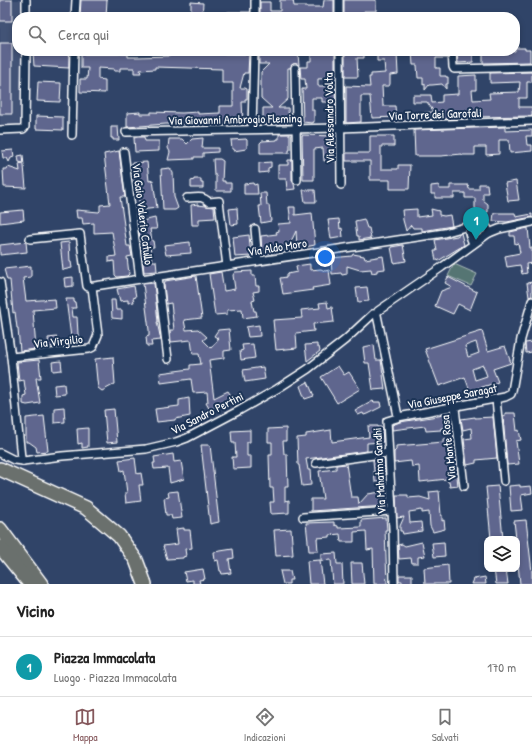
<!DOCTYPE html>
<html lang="it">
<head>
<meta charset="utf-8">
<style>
	body { margin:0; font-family:"Patrick Hand",sans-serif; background:#f6f6f6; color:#222 }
	.controls { position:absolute; right:12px; bottom:12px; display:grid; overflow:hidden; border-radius:8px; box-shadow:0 2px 6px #0003 }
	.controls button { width:36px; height:36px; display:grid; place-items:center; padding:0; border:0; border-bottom:1px solid #e0e0e0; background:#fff; color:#222; font:20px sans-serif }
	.you { position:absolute; left:325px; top:257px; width:14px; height:14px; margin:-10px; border:3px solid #fff; border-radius:50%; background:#1a73e8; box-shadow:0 0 0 6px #1a73e833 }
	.badge { display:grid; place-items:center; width:26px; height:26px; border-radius:50%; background:#85585c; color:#fff; font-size:13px; font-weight:700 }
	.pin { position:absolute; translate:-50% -33px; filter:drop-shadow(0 1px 2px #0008) }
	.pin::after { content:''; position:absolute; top:21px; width:14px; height:12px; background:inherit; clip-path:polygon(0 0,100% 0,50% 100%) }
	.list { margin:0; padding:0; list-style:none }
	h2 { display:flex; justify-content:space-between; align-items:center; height:52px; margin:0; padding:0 16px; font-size:17px }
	h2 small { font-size:13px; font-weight:400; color:#767676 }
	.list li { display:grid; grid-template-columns:26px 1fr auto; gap:12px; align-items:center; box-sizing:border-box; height:60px; padding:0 16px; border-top:1px solid #e0e0e0 }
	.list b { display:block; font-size:15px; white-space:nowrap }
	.list p { margin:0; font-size:13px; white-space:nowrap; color:#767676 }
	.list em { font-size:13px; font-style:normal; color:#767676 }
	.icon { flex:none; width:22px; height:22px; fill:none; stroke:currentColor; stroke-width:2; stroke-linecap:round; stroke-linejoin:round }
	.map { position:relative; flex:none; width:532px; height:584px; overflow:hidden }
	.search { position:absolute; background:#fff; box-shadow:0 2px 6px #0003; left:12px; right:12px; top:12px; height:44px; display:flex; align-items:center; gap:10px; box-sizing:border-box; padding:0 14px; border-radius:16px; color:#767676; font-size:15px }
	.sheet { height:112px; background:#fff }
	nav { display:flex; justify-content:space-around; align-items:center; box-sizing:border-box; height:56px; border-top:1px solid #e0e0e0; background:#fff; font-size:11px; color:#767676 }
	nav a { display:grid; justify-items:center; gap:2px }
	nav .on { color:#85585c }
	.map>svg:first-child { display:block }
	.built { fill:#425276 }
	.green { fill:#557473; stroke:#aabab9 }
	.building { fill:#5e668e; stroke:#fff; fill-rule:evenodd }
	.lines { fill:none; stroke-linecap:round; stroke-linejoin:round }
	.street-casing { stroke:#fff; stroke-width:10 }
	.highway-casing { stroke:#fff; stroke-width:16 }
	.street { stroke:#1d3557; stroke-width:7 }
	.highway { stroke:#6a706d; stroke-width:13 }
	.labels { text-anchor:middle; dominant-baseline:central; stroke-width:4; stroke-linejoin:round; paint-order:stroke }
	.street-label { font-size:12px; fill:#fff; stroke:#1d3557 }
</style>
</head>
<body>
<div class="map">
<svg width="532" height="584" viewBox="0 0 532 584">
	<rect width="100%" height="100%" fill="#304468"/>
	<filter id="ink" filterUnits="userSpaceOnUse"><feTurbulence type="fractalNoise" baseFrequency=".025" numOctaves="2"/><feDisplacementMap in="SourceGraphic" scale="8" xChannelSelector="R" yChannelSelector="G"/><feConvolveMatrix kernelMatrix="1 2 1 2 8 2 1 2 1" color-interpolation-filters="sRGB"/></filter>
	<g filter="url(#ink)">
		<polygon class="built" points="0,0 24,0 24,17 17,17 17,51 24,51 23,126 0,127"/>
		<polygon class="green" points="454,264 477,274 471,286 448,276"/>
		<g class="building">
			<rect x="0" y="0" width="12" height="21"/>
			<polygon points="81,0 107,0 106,17 80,17"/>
			<polygon points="280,0 293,0 294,6 307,6 307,7 323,7 324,0 334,0 334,17 260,17 260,2 270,2 270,11 280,11"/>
			<polygon points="344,0 376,0 376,11 364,11 364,17 344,17"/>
			<polygon points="191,2 203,3 202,17 191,17"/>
			<rect x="228" y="12" width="22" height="5"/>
			<rect x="0" y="43" width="12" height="71"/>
			<polygon points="515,48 525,48 525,50 530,50 530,62 483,63 483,51 515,51"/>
			<polygon points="259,51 272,51 272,54 298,54 299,65 293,64 290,68 288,68 288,99 278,108 288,108 289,124 263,124 263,108 272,108 261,98 261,72 269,64 259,64"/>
			<polygon points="311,51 335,51 335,78 318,79 318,86 335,86 336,123 329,123 329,102 322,102 322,98 312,98 312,110 314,110 314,122 312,123 303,122 302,89 306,89 305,79 301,79 300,67 308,67 308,61 311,61"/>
			<polygon points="345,51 364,51 364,58 357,58 358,77 345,77"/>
			<polygon points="377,51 396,51 397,53 398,74 390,75 390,84 389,86 382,86 383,106 395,106 396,117 372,118 370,96 361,96 361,122 346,123 346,86 370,87 369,77 371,77 371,74 385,73 384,61 377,61"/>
			<polygon points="412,51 446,51 447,58 436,58 436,68 440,68 440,76 446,76 446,77 448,77 448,84 446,84 446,89 442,84 432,85 429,85 425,90 425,84 423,85 423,78 418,78 417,65 413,65"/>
			<polygon points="457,51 473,51 473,62 458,63"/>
			<polygon points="33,52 69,52 69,68 34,66"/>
			<polygon points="169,53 249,54 248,73 244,73 240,88 245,88 247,89 247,99 245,99 245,102 242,102 243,122 225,123 225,125 210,125 210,119 197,120 197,126 190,126 190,124 166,124 127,127 127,113 140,112 140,114 151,114 151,112 182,113 198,112 198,114 220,113 220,106 233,106 233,83 222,83 222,69 155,67 155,69 140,70 141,73 134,73 134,68 120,68 120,71 114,71 114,69 98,68 98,79 105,80 105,93 80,92 80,79 87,79 88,68 81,68 81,54 128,54 128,57 138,57 169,56"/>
			<polygon points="532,72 532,82 527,82 527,98 519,98 519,107 532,107 532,116 471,117 471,118 409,120 409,115 414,115 413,113 434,112 427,102 413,102 413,95 431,95 432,103 442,102 442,95 458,94 458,76 476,75 476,90 472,90 473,100 490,99 489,93 519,92 520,82 490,83 490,73"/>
			<polygon points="38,82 61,83 60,102 37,101"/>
			<polygon points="36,116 63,117 63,130 36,129"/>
			<polygon points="111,127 118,127 119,140 113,140 113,138 111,138"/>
			<polygon points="505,127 505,131 532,130 532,136 526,136 527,145 532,145 532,151 510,153 509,140 499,140 499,154 486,155 486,147 475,147 475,155 462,155 462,154 441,156 415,156 414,130"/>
			<polygon points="279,134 290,134 290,150 289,150 289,153 260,153 260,143 262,141 277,140 277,139 279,139"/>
			<polygon points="302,135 335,136 335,161 324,161 323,148 314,149 314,180 303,180"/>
			<polygon points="370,136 394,136 394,146 381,146 381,169 398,169 398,165 410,165 409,189 390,189 390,180 370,180 370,161 346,161 346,153 370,153"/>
			<polygon points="138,137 144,137 145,141 159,141 159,151 135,152 134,138"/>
			<polygon points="203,138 202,148 218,148 218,152 203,153 203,157 194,157 194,159 168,160 170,152 168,148 169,139 182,139 187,144 192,139"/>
			<polygon points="246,139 247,140 247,148 246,149 234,151 234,149 232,149 231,140"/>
			<polygon points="13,150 14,157 11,158 9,162 7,158 3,158 2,151"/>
			<polygon points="119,151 125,197 120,197 127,246 130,246 132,256 127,257 129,274 127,276 117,277 115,275 114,261 109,262 109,257 116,256 112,232 94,233 94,223 83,224 82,218 77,218 76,210 99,212 100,211 100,205 110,204 104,154"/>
			<polygon points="23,155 26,188 4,187 3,169 7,169 8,167 20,171 19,164 23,163 19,162 18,156"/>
			<polygon points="213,159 220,159 223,161 222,181 225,181 225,183 231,183 231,191 216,191 216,175 214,175"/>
			<polygon points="288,160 292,160 292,180 294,184 295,189 287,190 286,179 278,179 278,165 288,165"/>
			<polygon points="147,162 149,181 153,180 157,208 140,210 138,192 136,192 132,163"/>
			<polygon points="271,162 271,167 268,168 268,172 259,173 259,163"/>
			<polygon points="170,168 173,173 174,197 178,208 175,210 163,210 161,169"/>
			<polygon points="194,179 201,179 201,183 203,183 203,188 191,188 191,181 194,180"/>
			<polygon points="516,181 519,200 508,201 505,183"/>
			<polygon points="253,183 254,185 257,184 258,194 244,194 244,184"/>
			<polygon points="479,184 487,184 488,193 483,193 483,200 488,204 488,212 479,212 475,208 475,198 465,198 465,193 454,193 454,198 435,198 435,194 431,194 431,186 439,185 439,189 450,189 450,185 468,185 469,189 479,189"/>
			<polygon points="303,190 315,190 316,202 305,202"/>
			<polygon points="260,193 266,193 267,205 269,205 271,221 261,223 259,206 261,206"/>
			<polygon points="198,204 198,205 214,207 215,218 199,219 199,225 192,225 191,205"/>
			<polygon points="289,207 295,207 295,215 312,213 315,245 305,247 305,245 297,246 296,231 287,250 273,252 273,253 262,253 261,236 277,234 276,232 279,231 278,224 291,223"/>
			<polygon points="237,208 238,224 231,225 229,209"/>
			<polygon points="417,209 417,217 432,215 431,209 439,211 439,215 444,216 450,215 452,226 422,231 422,228 413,228 411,225 406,231 403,220 402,210"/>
			<polygon points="23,210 24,220 0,223 0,212"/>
			<polygon points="494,213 515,213 516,217 532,214 532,217 507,222 493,221"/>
			<polygon points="155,218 157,229 150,229 152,241 153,241 154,247 150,247 152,261 156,261 157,271 144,272 138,222"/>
			<polygon points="339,219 340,229 342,228 343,237 331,239 328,220"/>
			<polygon points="364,219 367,228 369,228 371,238 359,240 359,236 357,236 355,221"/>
			<polygon points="528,228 530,248 532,248 532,263 526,264 527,273 522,274 520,265 507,267 505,256 520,253 518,243 515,244 514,236 510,236 510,232"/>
			<polygon points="461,233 464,245 438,261 438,260 436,260 434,251 437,251 435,240 457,236"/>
			<polygon points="249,235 251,256 235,257 233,237"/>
			<polygon points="26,242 27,252 0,255 0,245"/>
			<polygon points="69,242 70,262 71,262 72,268 63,270 60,243"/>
			<polygon points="190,242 191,253 166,255 164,245"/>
			<polygon points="403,245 406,261 394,263 391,247"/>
			<polygon points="353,254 364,256 365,259 383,256 385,269 377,270 377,272 372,273 371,269 360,270 347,266 347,274 342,275 341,273 332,274 331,258 352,256"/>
			<polygon points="310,264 310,270 321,269 325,271 329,270 331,285 312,288 313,290 283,294 280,278 287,277 287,274 297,272 296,266"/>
			<polygon points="31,266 31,277 23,278 26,301 55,299 56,308 33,310 36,349 20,351 18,328 17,328 15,312 13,313 10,280 7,280 4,269"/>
			<polygon points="252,271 252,276 255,276 256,286 259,286 259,291 253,292 255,300 252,301 254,311 256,311 257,316 243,318 242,309 227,310 227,314 215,315 209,274 221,272 224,291 235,289 233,275 235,272"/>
			<polygon points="196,276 202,318 184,320 186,330 198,329 207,337 203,340 211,348 219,339 214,336 218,330 229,329 231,350 224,351 224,358 209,360 214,398 228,391 232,397 210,410 206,403 208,402 207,392 193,393 191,379 161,383 160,373 190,369 190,365 201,364 199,354 193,354 191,340 171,342 170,330 174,330 171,303 166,304 164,285 165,281"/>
			<polygon points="73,277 73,286 65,287 64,278"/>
			<polygon points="448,277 477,292 470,310 458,304 453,314 435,306 441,291 452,287 445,283"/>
			<polygon points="532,282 532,296 529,297 527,283"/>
			<polygon points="154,283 158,322 157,322 161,340 151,341 152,346 147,346 146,337 149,336 149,330 143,284"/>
			<polygon points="134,286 136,297 133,298 134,302 128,303 128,300 120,301 117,289"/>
			<polygon points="367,287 369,301 358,302 356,288"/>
			<polygon points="66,299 74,299 74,302 75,302 76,308 72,308 73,317 77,317 78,334 80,344 72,345"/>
			<polygon points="111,300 115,300 116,310 122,310 122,319 112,318"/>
			<polygon points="327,302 328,308 332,307 334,322 313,324 314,331 296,333 297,348 276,350 273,320 302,318 301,310 320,308 319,303"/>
			<polygon points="259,325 260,336 248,337 246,327"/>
			<path d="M 482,331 L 488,351 L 505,346 L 511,363 L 493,369 L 498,382 L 470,391 L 465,377 L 439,386 L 425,349 ZM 476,342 L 479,353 L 468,357 L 465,346 ZM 483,365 L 487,376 L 475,380 L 472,369 Z"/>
			<polygon points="57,337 58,346 49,347 48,338"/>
			<polygon points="532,342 532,352 526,353 525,343"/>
			<polygon points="253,344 255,358 241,360 240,351 243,350 242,345"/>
			<polygon points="317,344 317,347 319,347 320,351 307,361 305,345"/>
			<polygon points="374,345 376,360 381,360 385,389 373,390 369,363 365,363 363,347"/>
			<polygon points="113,357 115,384 102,391 98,388 97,380 95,359"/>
			<polygon points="39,360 41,378 36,378 40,403 27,405 23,404 23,396 26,395 24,380 19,381 17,362"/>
			<polygon points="61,361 62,370 53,371 52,362"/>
			<polygon points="338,366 344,375 349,372 360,389 337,403 321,377"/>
			<polygon points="263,367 265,379 245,382 243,370"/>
			<polygon points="308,382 314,396 305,399 300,386"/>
			<polygon points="64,384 65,394 55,395 54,385"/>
			<polygon points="189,398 190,416 175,419 175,420 157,422 155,409 179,406 179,400"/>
			<polygon points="373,401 374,402 380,402 381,407 367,414 364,415 363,413 358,415 355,411"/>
			<polygon points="64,407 65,422 54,423 54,408"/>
			<polygon points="114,409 117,442 107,443 104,410"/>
			<polygon points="505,413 515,413 517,431 519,430 521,440 516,441 519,464 507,465 503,416 505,416"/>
			<polygon points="450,414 452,427 441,428 441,430 426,431 425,426 392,430 392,425 400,422"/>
			<polygon points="44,416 48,451 37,452 36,447 29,442 26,442 26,418"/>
			<polygon points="475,417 475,418 493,417 497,458 476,460 476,463 467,465 464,439 472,438 471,428 463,430 461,419"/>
			<polygon points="368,426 378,426 378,427 382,427 383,442 367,443 367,451 306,459 308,470 310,470 311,485 302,486 299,465 298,465 297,438 306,437 306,434 331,430 332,442 369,437"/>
			<polygon points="88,428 88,447 82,448 82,443 78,444 77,429"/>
			<polygon points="286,428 286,441 283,441 284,454 287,454 288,487 285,487 285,501 289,500 289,513 271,514 270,502 274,502 273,488 270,488 269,455 272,455 272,442 268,442 268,429"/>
			<polygon points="250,430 250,442 247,442 247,456 251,456 251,468 233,469 232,457 236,457 235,443 232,443 231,431"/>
			<polygon points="453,438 458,486 450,487 449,482 448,482 447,479 420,482 419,466 412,467 411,461 394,463 394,452 396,450 396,446 443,442 443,439"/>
			<polygon points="201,445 210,445 219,522 210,524"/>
			<polygon points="173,454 174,462 181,461 184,479 170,483 168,468 154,469 153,463 155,463 154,457"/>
			<polygon points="135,458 137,474 141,473 143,485 139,485 141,501 126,503 125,493 127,493 124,470 121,471 119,460"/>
			<polygon points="384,459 385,481 375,482 373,460"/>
			<polygon points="346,464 351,497 358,497 359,504 368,494 381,492 386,496 384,499 385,506 311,511 311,499 323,499 319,471 336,469 336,465"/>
			<polygon points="520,485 520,487 531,486 532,493 521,495 523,510 511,511 509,486"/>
			<polygon points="498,486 503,539 491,539 486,487"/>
			<polygon points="178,491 182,518 172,519 171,515 166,515 164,498 169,497 168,492"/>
			<polygon points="439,491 441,515 442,515 442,521 444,520 445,529 433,532 430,526 429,512 422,513 422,510 409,512 410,523 421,522 422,531 403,534 402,531 400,531 400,526 404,517 397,518 396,495 408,495 408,498 420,497 430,500 429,492"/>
			<polygon points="386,518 387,530 385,530 387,584 374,584 373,549 367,550 366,531 354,532 354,542 341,542 340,534 330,535 330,537 317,538 318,551 309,551 306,523 334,522 334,525 338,526 338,528 361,527 361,520"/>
			<polygon points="526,520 532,572 532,584 520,584 517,553 517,539 516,539 514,521"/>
			<polygon points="184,528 184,530 190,530 192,548 185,549 186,556 183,557 183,558 167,559 163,546 178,544 176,529"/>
			<polygon points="291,529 293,555 276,556 274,530"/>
			<polygon points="422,542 425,556 418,557 418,563 412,563 411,558 399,559 398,545 402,544 405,546"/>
			<polygon points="444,542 445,556 434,557 432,543"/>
			<polygon points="233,549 234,558 229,559 231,573 222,574 221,571 220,571 218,560 215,561 214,552"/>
			<polygon points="336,553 337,564 342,564 343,584 333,584 331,560 321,561 321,554"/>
			<polygon points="320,560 323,584 309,584 307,561"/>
			<polygon points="351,563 362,563 364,584 352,584"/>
			<polygon points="448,565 449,584 425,584 424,568"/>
			<polygon points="203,569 205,579 199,580 200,584 193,584 193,580 186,581 184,572"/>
			<polygon points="494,569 506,569 508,584 496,584"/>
			<polygon points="280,571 290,571 292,580 289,580 289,584 283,584"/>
			<polygon points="399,575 412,575 412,584 402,584 402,581 399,581"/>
			<polygon points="485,577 486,584 472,584 474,579"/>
		</g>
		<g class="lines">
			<g class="street-casing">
				<g id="street">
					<polyline points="339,0 339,17"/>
					<polyline points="26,17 26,0"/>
					<polyline points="75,17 76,0"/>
					<polyline points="255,17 255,0"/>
					<polyline points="340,51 341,185"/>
					<polyline points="452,51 453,67 454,69 532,67"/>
					<polyline points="295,68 297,180"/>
					<polyline points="252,129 254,51"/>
					<polyline points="0,130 23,129 25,127 26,51"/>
					<polyline points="126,132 340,128 532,121"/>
					<polyline points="72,135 74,51"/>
					<polyline points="124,152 140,279"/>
					<path d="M 187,198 C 198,198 201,195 209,202 L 219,201 L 227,266"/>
					<polyline points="255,229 258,261"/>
					<polyline points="30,239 80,234 87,286 88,287 444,233 472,225"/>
					<path d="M 473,244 C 472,240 469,236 469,232 C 469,221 487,219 489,233"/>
					<polyline points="158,277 168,359"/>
					<polyline points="0,282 11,357 21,458 23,461"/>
					<polyline points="378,311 442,267 489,233 499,229 532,222"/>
					<polyline points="377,315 398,416 397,418 387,421 393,529 394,584"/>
					<polyline points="11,357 89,349 93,347 98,335 92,287"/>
					<polyline points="496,399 504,481"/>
					<polyline points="455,408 464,486"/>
					<polyline points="398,417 505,397 511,394 512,391 521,339 532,301"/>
					<polyline points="0,453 14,460 23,461 62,456 146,449 176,442 187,438 240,410 277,389 308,369 345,340 373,314"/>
					<polyline points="316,463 388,453"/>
					<polyline points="303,517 392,511"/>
				</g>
			</g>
			<g class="highway-casing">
				<g id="highway">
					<polyline points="0,469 86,508 119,536 136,560 145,584"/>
					<polyline points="0,529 41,584"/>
					<polyline points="0,547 30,584"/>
				</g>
			</g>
			<use href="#street" class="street"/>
			<use href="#highway" class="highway"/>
		</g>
	</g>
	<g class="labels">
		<g class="street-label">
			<text transform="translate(435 114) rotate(-2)">Via Torre dei Garofali</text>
			<text transform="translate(329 118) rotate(-91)">Via Alessandro Volta</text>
			<text transform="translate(235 119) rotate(-1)">Via Giovanni Ambrogio Fleming</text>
			<text transform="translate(143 214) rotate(83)">Via Gaio Valerio Catullo</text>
			<text transform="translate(277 247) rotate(-9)">Via Aldo Moro</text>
			<text transform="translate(58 341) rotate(-6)">Via Virgilio</text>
			<text transform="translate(452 396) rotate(-11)">Via Giuseppe Saragat</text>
			<text transform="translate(207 413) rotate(-27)">Via Sandro Pertini</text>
			<text transform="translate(448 448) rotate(-96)">Via Monte Rosa</text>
			<text transform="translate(379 471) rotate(-93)">Via Mahatma Gandhi</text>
		</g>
	</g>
</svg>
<div class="controls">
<button><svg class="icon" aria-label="layers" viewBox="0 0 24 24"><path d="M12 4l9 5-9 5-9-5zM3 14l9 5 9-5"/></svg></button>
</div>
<div class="you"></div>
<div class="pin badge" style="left:476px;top:240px;background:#0f9aa8">1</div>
<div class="search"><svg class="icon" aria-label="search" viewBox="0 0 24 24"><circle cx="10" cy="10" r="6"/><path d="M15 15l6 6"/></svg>Cerca qui</div>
</div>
<section class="sheet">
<h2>Vicino<small></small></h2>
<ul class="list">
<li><span class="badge" style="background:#0f9aa8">1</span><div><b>Piazza Immacolata</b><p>Luogo · Piazza Immacolata</p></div><em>170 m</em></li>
</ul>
</section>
<nav>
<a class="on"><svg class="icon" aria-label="map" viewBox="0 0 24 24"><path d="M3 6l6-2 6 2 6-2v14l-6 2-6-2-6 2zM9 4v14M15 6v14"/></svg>Mappa</a>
<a><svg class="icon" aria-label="directions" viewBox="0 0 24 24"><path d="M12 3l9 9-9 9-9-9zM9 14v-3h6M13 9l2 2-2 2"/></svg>Indicazioni</a>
<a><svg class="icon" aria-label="saved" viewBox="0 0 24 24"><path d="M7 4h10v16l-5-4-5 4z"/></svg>Salvati</a>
</nav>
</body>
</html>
